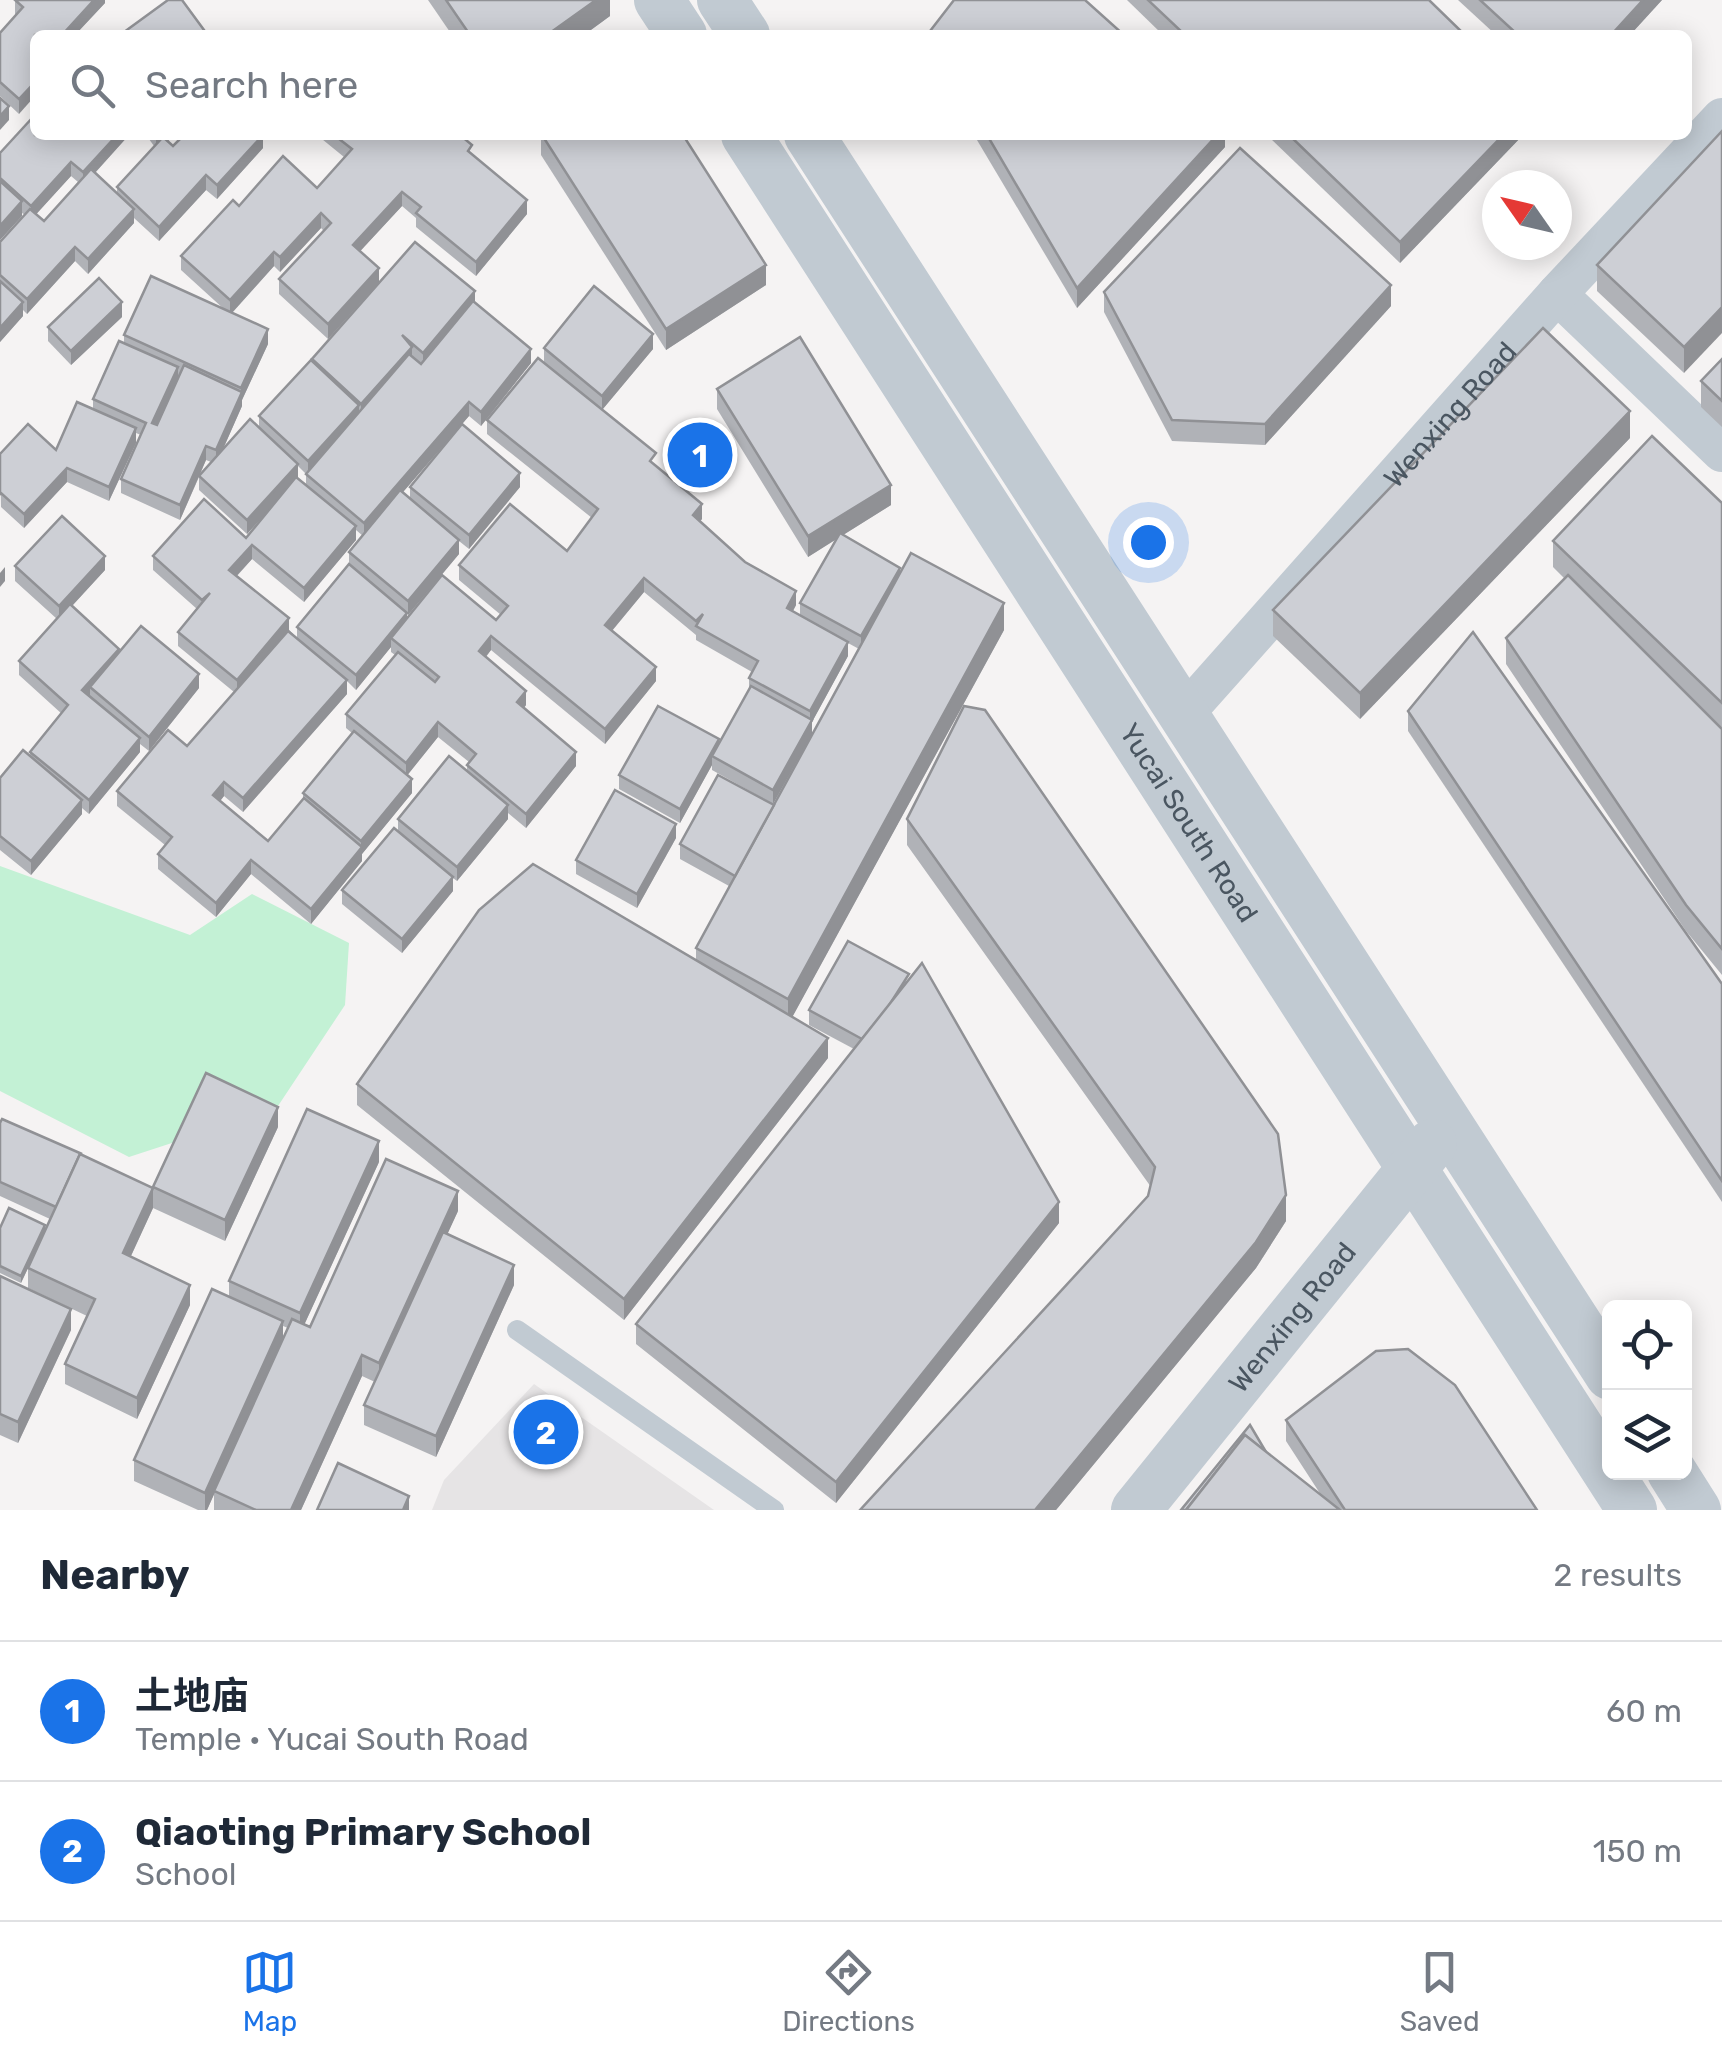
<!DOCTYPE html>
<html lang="en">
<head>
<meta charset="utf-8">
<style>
	body { margin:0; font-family:Rubik,"Noto Sans SC",sans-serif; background:#f2f2f3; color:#1f2937 }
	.controls { position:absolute; right:30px; bottom:30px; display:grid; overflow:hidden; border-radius:15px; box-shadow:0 5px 25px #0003 }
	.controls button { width:90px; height:90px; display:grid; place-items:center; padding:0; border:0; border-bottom:2px solid #e0e1e3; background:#fff; color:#1f2937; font:50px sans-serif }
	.compass { position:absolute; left:1482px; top:170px; width:90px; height:90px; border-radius:50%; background:#fff; box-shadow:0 5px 25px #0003; rotate:304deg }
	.you { position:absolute; left:1148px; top:542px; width:35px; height:35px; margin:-25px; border:8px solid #fff; border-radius:50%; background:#1a73e8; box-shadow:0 0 0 15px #1a73e833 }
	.badge { display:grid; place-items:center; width:65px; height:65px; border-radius:50%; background:#1a73e8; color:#fff; font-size:32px; font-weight:700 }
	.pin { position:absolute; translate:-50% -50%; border:5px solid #fff; box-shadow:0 2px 10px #0006 }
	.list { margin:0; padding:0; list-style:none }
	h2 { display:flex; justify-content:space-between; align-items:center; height:130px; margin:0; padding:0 40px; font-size:42px }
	h2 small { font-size:32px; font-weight:400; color:#747a83 }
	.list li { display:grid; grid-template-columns:65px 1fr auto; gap:30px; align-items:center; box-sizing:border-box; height:140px; padding:0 40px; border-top:2px solid #e0e1e3 }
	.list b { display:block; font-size:38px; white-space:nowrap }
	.list p { margin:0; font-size:32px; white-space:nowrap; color:#747a83 }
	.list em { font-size:32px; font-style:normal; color:#747a83 }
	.icon { flex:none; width:55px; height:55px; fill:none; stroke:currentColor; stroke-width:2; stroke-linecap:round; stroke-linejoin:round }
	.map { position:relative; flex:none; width:1722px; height:1510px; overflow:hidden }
	.search { position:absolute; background:#fff; box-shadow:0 5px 25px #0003; left:30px; right:30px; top:30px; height:110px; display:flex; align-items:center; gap:25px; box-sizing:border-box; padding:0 35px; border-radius:15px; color:#747a83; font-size:38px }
	.sheet { height:410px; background:#fff }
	nav { display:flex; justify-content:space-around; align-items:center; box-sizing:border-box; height:140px; border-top:2px solid #e0e1e3; background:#fff; font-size:28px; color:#747a83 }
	nav a { display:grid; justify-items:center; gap:5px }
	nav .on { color:#1a73e8 }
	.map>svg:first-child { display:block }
	.education { fill:#e6e4e5 }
	.grass { fill:#c3f1d5 }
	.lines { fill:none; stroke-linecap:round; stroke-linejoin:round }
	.service { stroke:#c1cad2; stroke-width:20 }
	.minor { stroke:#c1cad2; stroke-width:40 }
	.tertiary { stroke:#c1cad2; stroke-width:50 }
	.wall { fill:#b0b2b7; fill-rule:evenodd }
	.shaded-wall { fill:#909195 }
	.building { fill:#cdcfd5; stroke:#909195; stroke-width:2.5 }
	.labels { text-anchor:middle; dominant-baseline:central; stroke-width:10; stroke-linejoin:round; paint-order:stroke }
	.street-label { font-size:28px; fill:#4a5661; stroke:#fff }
</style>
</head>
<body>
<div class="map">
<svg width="1722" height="1510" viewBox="0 0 1722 1510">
	<rect width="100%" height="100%" fill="#f5f3f3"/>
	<polygon class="education" points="534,1384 714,1510 432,1510 444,1480"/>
	<polygon class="grass" points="0,866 190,935 252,894 349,943 345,1005 276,1109 129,1157 0,1091"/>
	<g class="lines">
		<polyline class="service" points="517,1330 774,1510"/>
		<g class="minor">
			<polyline points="1557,294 1722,452"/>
			<path id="s1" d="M 1183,715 L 1557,294 L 1722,118"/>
		</g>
		<g class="tertiary">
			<polyline points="659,0 682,35"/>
			<polyline points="722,0 745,35"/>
			<path id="s2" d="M 746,135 L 1632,1510"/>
			<polyline points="809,135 1610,1375"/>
			<polyline points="1672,1472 1696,1510"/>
			<path id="s3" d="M 1136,1510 L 1432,1144"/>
		</g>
	</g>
	<g class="wall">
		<polygon points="15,0 105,0 105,3 75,35 35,35 19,114 0,96 0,33 16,15 15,14"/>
		<polygon points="428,0 610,0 610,16 584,35 452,35"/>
		<polygon points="1127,0 1429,0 1465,35 1163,35"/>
		<polygon points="1458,0 1662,0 1630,35 1496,35"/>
		<polygon points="1722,131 1684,373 1597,291 1597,265"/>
		<path d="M 35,135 L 129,135 L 95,173 L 117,193 L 117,187 L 154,146 L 146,135 L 176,135 L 168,141 L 173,146 L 263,148 L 217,199 L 206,190 L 159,241 L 134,218 L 134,223 L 88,274 L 75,261 L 27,314 L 23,310 L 23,316 L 0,342 L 0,242 L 25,215 L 22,213 L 22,216 L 0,240 L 0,153 ZM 71,176 L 78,182 L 44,221 L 36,214 Z"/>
		<path d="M 317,135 L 460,135 L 472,155 L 527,214 L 476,276 L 416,227 L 416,218 L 402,206 L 360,251 L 379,282 L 328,339 L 279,294 L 279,279 L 324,231 L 321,228 L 280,272 L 274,266 L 232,313 L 268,344 L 242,400 L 242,406 L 223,449 L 259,428 L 259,416 L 312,361 L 312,359 L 475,303 L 531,363 L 481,426 L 469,416 L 403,492 L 410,499 L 410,487 L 520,487 L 469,549 L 459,541 L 459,554 L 408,615 L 407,614 L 407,618 L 496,620 L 501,615 L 459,580 L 459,565 L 567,551 L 592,518 L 487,434 L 487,420 L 544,362 L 544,348 L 653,349 L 602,410 L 656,466 L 702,519 L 700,521 L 745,562 L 796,605 L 793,611 L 800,615 L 800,603 L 836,539 L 808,557 L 717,409 L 717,389 L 891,505 L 843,535 L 900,573 L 1004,630 L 792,1017 L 828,1058 L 624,1320 L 357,1105 L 357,1084 L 696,960 L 696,948 L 729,886 L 680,859 L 680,844 L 774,805 L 859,649 L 848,643 L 848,656 L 812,722 L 812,734 L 773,804 L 712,770 L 712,765 L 680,823 L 619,789 L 619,775 L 719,744 L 749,690 L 749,678 L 752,672 L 696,640 L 696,635 L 644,592 L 612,631 L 656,681 L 605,744 L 491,650 L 486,657 L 526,705 L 524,708 L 576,766 L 526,828 L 508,813 L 508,819 L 457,881 L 453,878 L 453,891 L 402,953 L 342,904 L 342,890 L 398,831 L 398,819 L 467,771 L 467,765 L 469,762 L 438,737 L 407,775 L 412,793 L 362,854 L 362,861 L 311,924 L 251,874 L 216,917 L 158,869 L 158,854 L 165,845 L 117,806 L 117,791 L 187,746 L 234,692 L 178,646 L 178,632 L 197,609 L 153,570 L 153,556 L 246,538 L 269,510 L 247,534 L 199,490 L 199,477 L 180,520 L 121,493 L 121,479 L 141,435 L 136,433 L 136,443 L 109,501 L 67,482 L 24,528 L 1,507 L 0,454 L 56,450 L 93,408 L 93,399 L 124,343 L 124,335 L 225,310 L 181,270 L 181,256 L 239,206 L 317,188 L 344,157 ZM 206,460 L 211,462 L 200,474 ZM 298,466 L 306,474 L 306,484 L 298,478 ZM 356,530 L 363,536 L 349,552 L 349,565 L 297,627 L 297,638 L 237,576 L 252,559 L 304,602 L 356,540 ZM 391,647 L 391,652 L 395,655 L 346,714 L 346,728 L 352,733 L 303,793 L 303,799 L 268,841 L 220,801 L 224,796 L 243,812 L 347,694 L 347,681 L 356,690 Z"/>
		<polygon points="541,135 766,285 666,350 541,155"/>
		<polygon points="974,135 1225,135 1225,147 1077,308"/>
		<polygon points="1267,135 1523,135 1400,263"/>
		<polygon points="1104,292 1391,306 1265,445 1172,441 1104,312"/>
		<polygon points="122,317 71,365 48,341 48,327"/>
		<polygon points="1722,359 1722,427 1701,407 1701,381"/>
		<polygon points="1630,438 1360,719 1273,636 1273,610"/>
		<polygon points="1722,503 1722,975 1686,931 1506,664 1506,638 1565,579 1553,567 1553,541"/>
		<polygon points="15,566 105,570 72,606 119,651 199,688 149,751 140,744 140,752 89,814 82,808 82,814 31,875 0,850 0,778 30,757 30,752 62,714 19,675 19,661 57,619 15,581"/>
		<polygon points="1408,711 1722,984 1722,1202 1408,731"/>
		<polygon points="907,819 1286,1221 1256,1268 1056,1510 860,1510 1148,1196 1151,1187 907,845"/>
		<polygon points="676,838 637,908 576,874 576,860"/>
		<polygon points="909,980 1059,1223 836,1503 636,1344 636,1324 854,1049 809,1025 809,1010"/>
		<polygon points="0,1123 82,1155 153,1188 278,1127 225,1241 153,1208 131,1256 190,1305 137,1419 65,1384 65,1364 87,1316 28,1288 28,1268 21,1283 0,1273 0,1228 45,1231 50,1219 0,1196"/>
		<path d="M 379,1162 L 304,1325 L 310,1327 L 458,1211 L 447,1234 L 514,1285 L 436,1457 L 364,1425 L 364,1405 L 375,1382 L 362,1376 L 301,1510 L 214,1510 L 214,1494 L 207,1510 L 198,1510 L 134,1481 L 134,1460 L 229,1297 L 229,1281 ZM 283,1326 L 288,1328 L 283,1340 Z"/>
		<polygon points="0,1276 71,1330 18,1443 0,1435"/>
		<polygon points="1286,1420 1537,1510 1181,1510 1266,1452 1321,1495 1286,1441"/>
	</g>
	<g class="shaded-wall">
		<polygon points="94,0 105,0 105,3 75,35 62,35"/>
		<polygon points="596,0 610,0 610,16 584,35 547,35"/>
		<polygon points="1643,0 1662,0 1630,35 1611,35"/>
		<polygon points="35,82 35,96 19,114 19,99"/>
		<polygon points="9,106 9,120 0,130 0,116"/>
		<polygon points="117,135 129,135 83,186 83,172"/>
		<polygon points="156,135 176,135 156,150"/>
		<polygon points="263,135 263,148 217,199 217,185"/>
		<polygon points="1217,135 1225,135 1225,147 1077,308 1077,288"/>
		<polygon points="1503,135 1523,135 1400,263 1400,242"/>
		<polygon points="71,162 71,176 31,220 31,206"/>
		<polygon points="206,175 206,190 159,241 159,227"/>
		<polygon points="402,192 402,206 353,259 353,245"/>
		<polygon points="527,200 527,214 476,276 476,262"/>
		<polygon points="22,201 22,216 0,240 0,226"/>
		<polygon points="134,209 134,223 88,274 88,259"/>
		<polygon points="321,213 321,228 280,272 280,257"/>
		<polygon points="75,247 75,261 27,314 27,299"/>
		<polygon points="274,252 274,266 230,315 230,300"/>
		<polygon points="766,265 766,285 666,350 666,329"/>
		<polygon points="379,268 379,282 328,339 328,324"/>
		<polygon points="1391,285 1391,306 1265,445 1265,424"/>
		<polygon points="475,291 475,305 423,367 423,353"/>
		<polygon points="23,302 23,316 0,342 0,328"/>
		<polygon points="122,302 122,317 71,365 71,351"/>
		<polygon points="1722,307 1722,333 1684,373 1684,347"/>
		<polygon points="268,329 268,344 242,400 242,406 216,465 216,450 241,394 241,388"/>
		<polygon points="653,334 653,349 602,410 602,396"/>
		<polygon points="412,347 412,361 361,418 361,404"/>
		<polygon points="531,349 531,363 481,426 481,412"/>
		<polygon points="178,367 178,381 152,437 152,423"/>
		<polygon points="469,402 469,416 364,537 364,523"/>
		<polygon points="359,405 359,419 308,475 308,461"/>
		<polygon points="1630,411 1630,438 1360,719 1360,693"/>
		<polygon points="136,428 136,443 109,501 109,487"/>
		<polygon points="206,446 206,460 180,520 180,505"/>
		<polygon points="298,464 298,478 247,534 247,520"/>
		<polygon points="67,468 67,482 24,528 24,514"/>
		<polygon points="520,473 520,487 469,549 469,535"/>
		<polygon points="891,485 891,505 808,557 808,536"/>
		<polygon points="702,504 702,519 693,529 693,515"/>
		<polygon points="356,526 356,540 304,602 304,588"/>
		<polygon points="459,540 459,554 408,615 408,601"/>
		<polygon points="252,545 252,559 229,584 229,570"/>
		<polygon points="105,556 105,570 59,620 59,606"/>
		<polygon points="5,567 5,581 0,587 0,573"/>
		<polygon points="900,568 900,582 861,651 861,636"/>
		<polygon points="644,578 644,592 605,639 605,625"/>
		<polygon points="796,591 796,605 787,622 787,608"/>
		<polygon points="1004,603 1004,630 788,1025 788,999"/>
		<polygon points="407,613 407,627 391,638 391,647 356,690 356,675"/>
		<polygon points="289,618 289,632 237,695 237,680"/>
		<polygon points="491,636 491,650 479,665 479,651"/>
		<polygon points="848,642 848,656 812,722 812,734 773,804 773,790 810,723 810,711"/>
		<polygon points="119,649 119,663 90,687 90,695 82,704 82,690"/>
		<polygon points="656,667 656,681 605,744 605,729"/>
		<polygon points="199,674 199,688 149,751 149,737"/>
		<polygon points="347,680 347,694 243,812 243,798"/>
		<polygon points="526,691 526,705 517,717 517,702"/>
		<polygon points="438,722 438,737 406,777 406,763"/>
		<polygon points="140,738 140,752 89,814 89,800"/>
		<polygon points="719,739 719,753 712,756 712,765 680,823 680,809"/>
		<polygon points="576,752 576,766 526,828 526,814"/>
		<polygon points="412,779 412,793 362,854 362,861 311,924 311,909 361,848 361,841"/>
		<polygon points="224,782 224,796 213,810 213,795"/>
		<polygon points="82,800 82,814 31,875 31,861"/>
		<polygon points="508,805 508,819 457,881 457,867"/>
		<polygon points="676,824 676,838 637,908 637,894"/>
		<polygon points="251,860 251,874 216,917 216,903"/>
		<polygon points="453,877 453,891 402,953 402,939"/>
		<polygon points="828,1038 828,1058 624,1320 624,1299"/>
		<polygon points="278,1107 278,1127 225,1241 225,1220"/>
		<polygon points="379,1141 379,1162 300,1334 300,1313"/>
		<polygon points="153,1188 153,1208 123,1273 123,1253"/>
		<polygon points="458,1191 458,1211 379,1384 379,1363"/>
		<polygon points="1286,1195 1286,1221 1256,1268 1056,1510 1035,1510"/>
		<polygon points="1059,1202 1059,1223 836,1503 836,1482"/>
		<polygon points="45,1225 45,1232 21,1283 21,1276"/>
		<polygon points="514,1265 514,1285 436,1457 436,1436"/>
		<polygon points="190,1285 190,1305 137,1419 137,1398"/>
		<polygon points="71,1309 71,1330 18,1443 18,1422"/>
		<polygon points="283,1321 283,1341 207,1510 205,1510 205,1493"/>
		<polygon points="362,1355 362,1376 301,1510 291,1510"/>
		<polygon points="409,1496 409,1510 403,1510"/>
	</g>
	<g class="building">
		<polygon points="15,0 94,0 62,35 35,35 35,82 19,99 0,82 0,33 23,7"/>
		<polygon points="168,0 182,0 204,30 197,35 120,35"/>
		<polygon points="446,0 596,0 547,35 470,35"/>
		<polygon points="954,0 1085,0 1124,35 927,35"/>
		<polygon points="1148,0 1429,0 1465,35 1185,35"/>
		<polygon points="1480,0 1643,0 1611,35 1518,35"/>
		<polygon points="0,98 9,106 0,116"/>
		<polygon points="34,116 35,135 117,135 83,172 71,162 31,206 0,178 0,153"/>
		<polygon points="1722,131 1722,307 1684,347 1597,265"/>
		<polygon points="184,135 263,135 217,185 206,175 159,227 117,187 163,137 173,146"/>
		<polygon points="334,135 460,135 472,145 468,151 527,200 476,262 416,213 421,207 402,192 353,245 379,268 328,324 279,279 331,223 321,213 280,257 274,252 230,300 181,256 233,200 239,206 283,156 317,188 352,149"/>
		<polygon points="542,135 683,135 766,265 666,329"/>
		<polygon points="987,135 1217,135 1077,288"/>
		<polygon points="1289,135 1503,135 1400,242"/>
		<polygon points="1240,148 1391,285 1265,424 1172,420 1104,292"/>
		<polygon points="91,169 134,209 88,259 75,247 27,299 0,275 0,242 30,209 44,221"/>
		<polygon points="0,181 22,201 0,226"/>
		<polygon points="415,242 475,291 423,353 402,335 412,347 361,404 312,359"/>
		<polygon points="151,276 268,329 241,388 124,335"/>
		<polygon points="99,278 122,302 71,351 48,327"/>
		<polygon points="0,281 23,302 0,328"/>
		<polygon points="594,286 653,334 602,396 544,348"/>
		<polygon points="473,301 531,349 481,412 469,402 364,523 306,474 409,354 421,364"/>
		<polygon points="1543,328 1630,411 1360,693 1273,610"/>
		<polygon points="800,337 891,485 808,536 717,389"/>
		<polygon points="119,341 178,367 152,423 157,425 184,365 242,392 216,450 206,446 180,505 121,479 146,423 93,399"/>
		<polygon points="538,358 656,453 650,461 702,504 693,515 745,562 796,591 787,608 848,642 810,711 749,678 758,661 696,626 703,614 696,621 644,578 605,625 656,667 605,729 491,636 479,651 526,691 517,702 576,752 526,814 467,765 476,754 438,722 406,763 346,714 398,652 435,682 439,677 391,638 442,575 496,620 508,606 459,565 510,504 567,551 598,509 487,420"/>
		<polygon points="1722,359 1722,401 1701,381"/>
		<polygon points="311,360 359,405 308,461 259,416"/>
		<polygon points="77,402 136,428 109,487 67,468 24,514 1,493 0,495 0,454 28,424 56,450"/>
		<polygon points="250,419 298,464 247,520 199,476"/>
		<polygon points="462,424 520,473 469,535 410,487"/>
		<polygon points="1652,436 1722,503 1722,703 1553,541"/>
		<polygon points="296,477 356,526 304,588 252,545 229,570 289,618 237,680 178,632 210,593 202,600 153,556 204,499 246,538"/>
		<polygon points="400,490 459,540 408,601 349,552"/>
		<polygon points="62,516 105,556 59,606 15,566"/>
		<polygon points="840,533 900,568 861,636 800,603"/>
		<polygon points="911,553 1004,603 788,999 696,948"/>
		<polygon points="349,564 407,613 356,675 297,627"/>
		<polygon points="1568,575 1722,729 1722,949 1686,905 1506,638"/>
		<polygon points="70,604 119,649 82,690 140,738 89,800 30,752 68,705 19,661"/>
		<polygon points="141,626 199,674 149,737 90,687"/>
		<polygon points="288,631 347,680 243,798 224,782 213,795 268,841 304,798 362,847 311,909 251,860 216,903 158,854 172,837 117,791 168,730 187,746"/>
		<polygon points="1473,632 1722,984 1722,1181 1408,711"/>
		<polygon points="751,686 812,720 773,790 712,756"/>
		<polygon points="658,706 719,739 680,809 619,775"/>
		<polygon points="964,706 985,710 1278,1134 1286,1195 1256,1242 1035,1510 860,1510 1148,1196 1155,1167 907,819"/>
		<polygon points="354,731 412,779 361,841 303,793"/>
		<polygon points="23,750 82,800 31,861 0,836 0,778"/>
		<polygon points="449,756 508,805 457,867 398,819"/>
		<polygon points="718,775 774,805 735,876 680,844"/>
		<polygon points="615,790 676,824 637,894 576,860"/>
		<polygon points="394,828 453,877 402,939 342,890"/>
		<polygon points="533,864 828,1038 624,1299 357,1084 479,910"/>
		<polygon points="848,941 909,974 888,1007 862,1039 809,1010"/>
		<polygon points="922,963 1059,1202 836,1482 636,1324"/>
		<polygon points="206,1073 278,1107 225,1220 153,1187"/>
		<polygon points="307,1109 379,1141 300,1313 229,1281"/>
		<polygon points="2,1119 82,1154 80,1154 56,1207 0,1182 0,1123"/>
		<polygon points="80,1154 153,1188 123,1253 190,1285 137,1398 65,1364 95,1299 28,1268"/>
		<polygon points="386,1159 458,1191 379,1363 362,1355 291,1510 256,1510 214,1491 292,1319 310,1327"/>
		<polygon points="9,1208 45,1225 21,1276 0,1266 0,1228"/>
		<polygon points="443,1232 514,1265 436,1436 364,1405"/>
		<polygon points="0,1276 71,1309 18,1422 0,1414"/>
		<polygon points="212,1289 283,1321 205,1493 134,1460"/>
		<polygon points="1408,1349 1455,1385 1537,1510 1345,1510 1286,1420 1376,1351"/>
		<polygon points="1250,1425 1266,1452 1245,1435 1186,1510 1181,1510"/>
		<polygon points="1245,1435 1340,1510 1186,1510"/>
		<polygon points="338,1463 409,1496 403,1510 317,1510"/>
	</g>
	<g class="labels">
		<g class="street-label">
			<text stroke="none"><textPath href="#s1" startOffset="402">Wenxing Road</textPath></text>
			<text stroke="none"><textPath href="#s2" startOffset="818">Yucai South Road</textPath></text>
			<text stroke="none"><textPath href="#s3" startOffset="248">Wenxing Road</textPath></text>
		</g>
	</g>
</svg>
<div class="controls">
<button><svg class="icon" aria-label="locate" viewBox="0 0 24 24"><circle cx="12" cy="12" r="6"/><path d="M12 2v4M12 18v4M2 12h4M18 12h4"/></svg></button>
<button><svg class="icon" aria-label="layers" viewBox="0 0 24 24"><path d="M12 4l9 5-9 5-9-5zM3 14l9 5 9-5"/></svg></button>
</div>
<svg class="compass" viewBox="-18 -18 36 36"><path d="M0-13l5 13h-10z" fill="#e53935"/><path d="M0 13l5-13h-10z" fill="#747a83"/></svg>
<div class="you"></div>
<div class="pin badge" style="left:700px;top:455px">1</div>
<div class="pin badge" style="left:546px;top:1432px">2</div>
<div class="search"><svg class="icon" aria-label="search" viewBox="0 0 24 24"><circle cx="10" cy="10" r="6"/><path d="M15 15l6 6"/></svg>Search here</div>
</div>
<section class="sheet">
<h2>Nearby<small>2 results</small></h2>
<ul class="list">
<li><span class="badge">1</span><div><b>土地庙</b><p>Temple · Yucai South Road</p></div><em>60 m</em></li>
<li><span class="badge">2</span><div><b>Qiaoting Primary School</b><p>School</p></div><em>150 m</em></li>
</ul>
</section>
<nav>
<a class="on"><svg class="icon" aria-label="map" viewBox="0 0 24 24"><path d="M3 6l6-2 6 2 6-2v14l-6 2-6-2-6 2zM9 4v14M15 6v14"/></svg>Map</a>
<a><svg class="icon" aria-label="directions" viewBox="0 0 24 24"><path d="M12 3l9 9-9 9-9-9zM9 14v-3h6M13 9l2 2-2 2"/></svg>Directions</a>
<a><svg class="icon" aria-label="saved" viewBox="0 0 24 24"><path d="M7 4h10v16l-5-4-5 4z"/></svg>Saved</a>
</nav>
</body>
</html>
